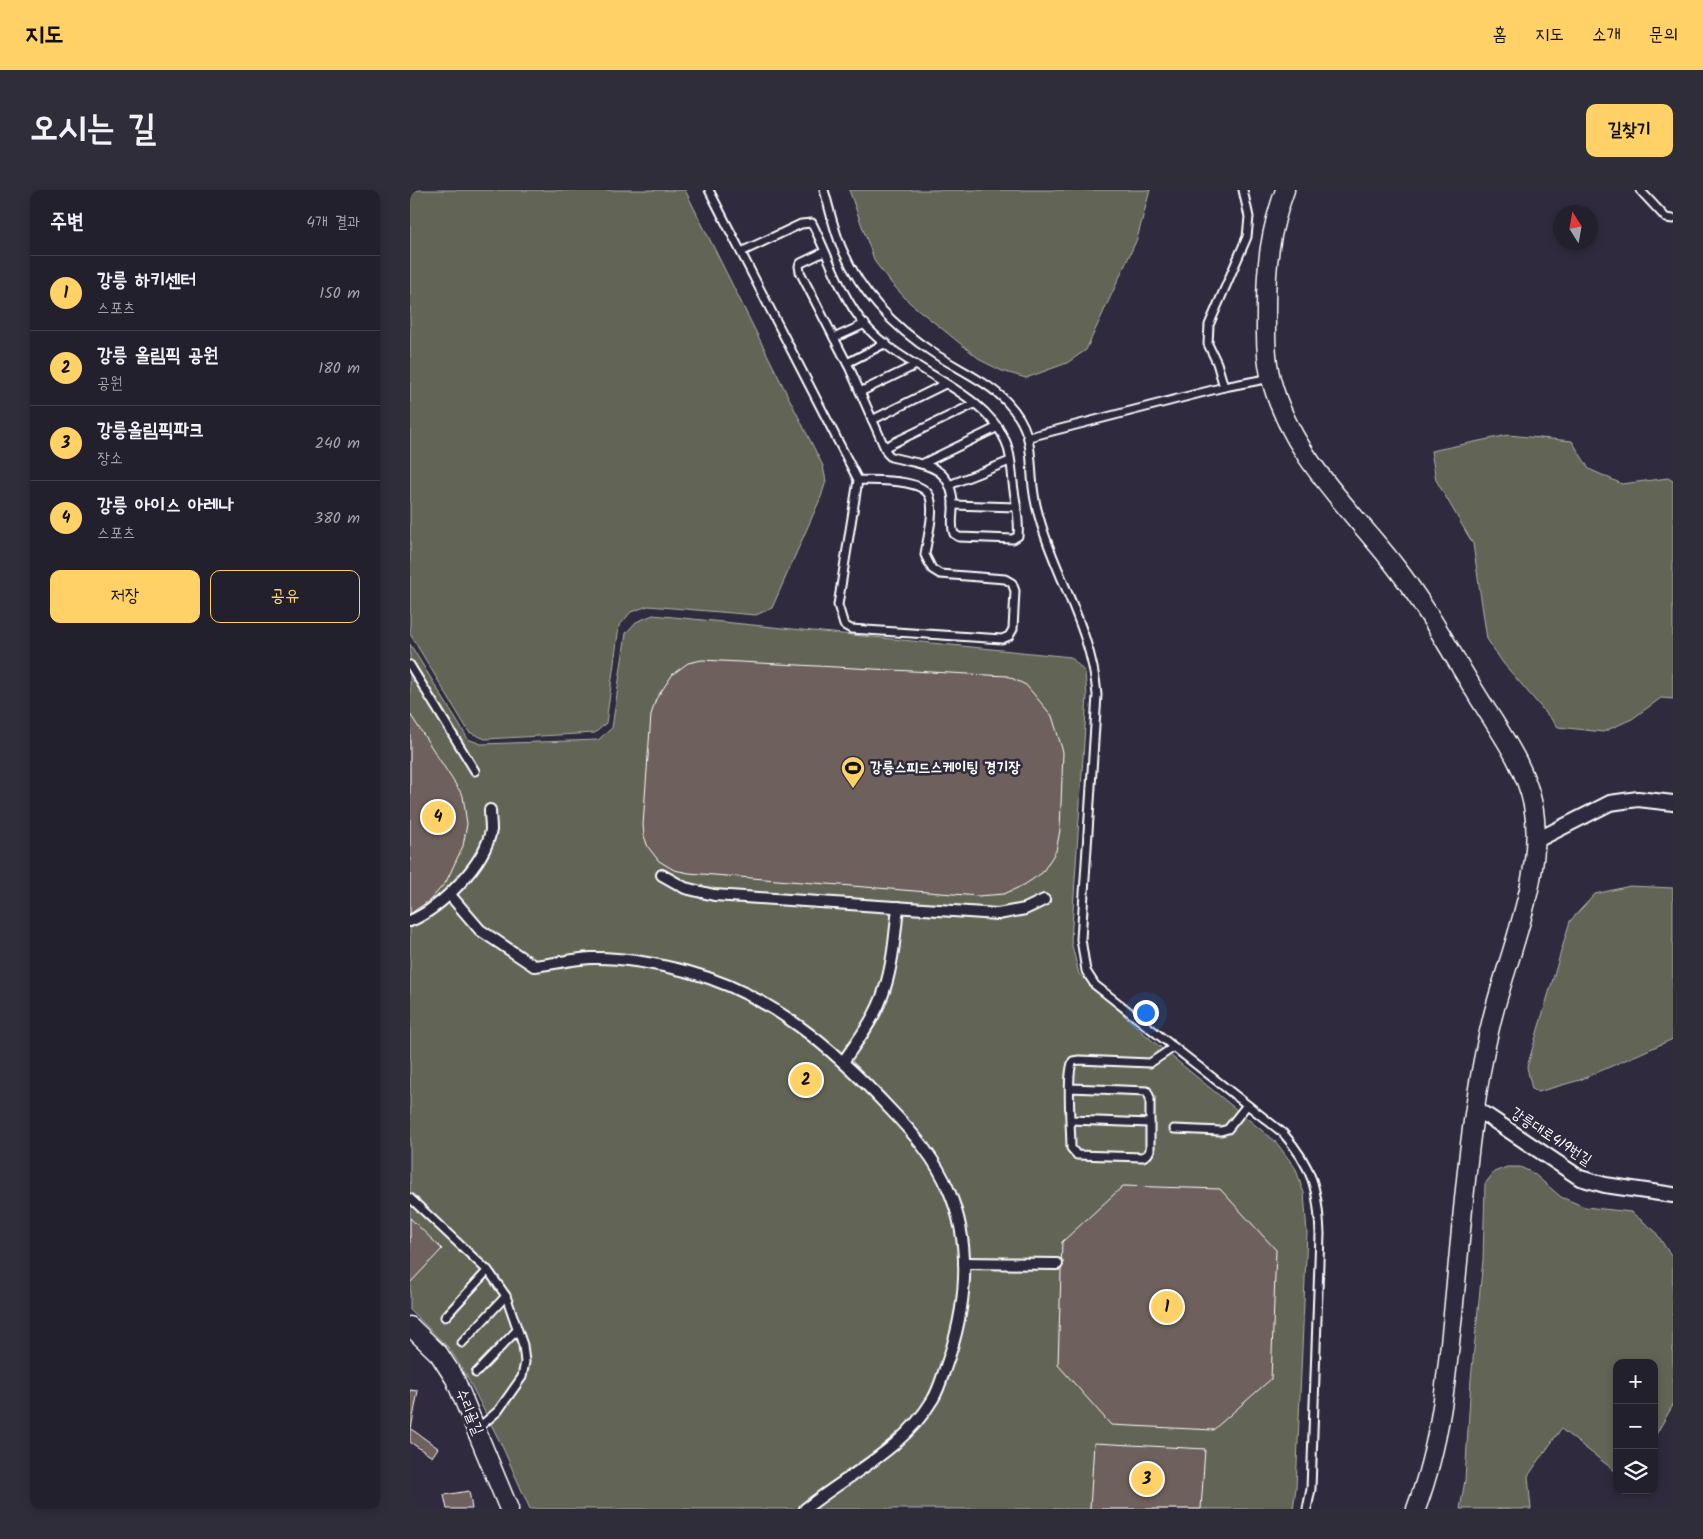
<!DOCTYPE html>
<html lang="ko">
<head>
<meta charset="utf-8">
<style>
	body { margin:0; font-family:Kalam,"Poor Story",sans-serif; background:#2f2d3a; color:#f1f3f6 }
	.controls { position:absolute; right:15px; bottom:15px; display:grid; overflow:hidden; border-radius:10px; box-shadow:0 2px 8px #0003 }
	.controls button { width:45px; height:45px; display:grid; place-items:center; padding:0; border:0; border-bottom:1px solid #403e4a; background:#23202e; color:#f1f3f6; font:25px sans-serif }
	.compass { position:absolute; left:1143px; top:15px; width:45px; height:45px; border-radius:50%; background:#23202e; box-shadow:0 2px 8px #0003; rotate:349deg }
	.you { position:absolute; left:735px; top:822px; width:18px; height:18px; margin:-12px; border:4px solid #fff; border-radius:50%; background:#1a73e8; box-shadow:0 0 0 8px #1a73e833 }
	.badge { display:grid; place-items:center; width:32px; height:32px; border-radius:50%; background:#ffd166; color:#111; font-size:16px; font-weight:700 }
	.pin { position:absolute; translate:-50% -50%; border:2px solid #fff; box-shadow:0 1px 5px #0006 }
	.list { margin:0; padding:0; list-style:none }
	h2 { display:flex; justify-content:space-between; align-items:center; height:65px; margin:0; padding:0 20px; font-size:21px }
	h2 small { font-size:16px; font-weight:400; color:#a3a3aa }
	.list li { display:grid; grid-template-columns:32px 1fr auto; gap:15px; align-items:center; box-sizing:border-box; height:75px; padding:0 20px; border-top:1px solid #403e4a }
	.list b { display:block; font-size:19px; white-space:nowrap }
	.list p { margin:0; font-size:16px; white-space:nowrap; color:#a3a3aa }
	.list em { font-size:16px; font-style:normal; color:#a3a3aa }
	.actions { display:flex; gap:10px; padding:15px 20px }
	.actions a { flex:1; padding:11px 0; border:1px solid #ffd166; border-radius:10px; text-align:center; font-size:18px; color:#ffd166 }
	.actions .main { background:#ffd166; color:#111 }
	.icon { flex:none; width:28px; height:28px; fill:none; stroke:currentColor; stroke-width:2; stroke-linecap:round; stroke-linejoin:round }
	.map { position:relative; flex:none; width:1263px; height:1319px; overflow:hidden; border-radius:10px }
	header { display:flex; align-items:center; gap:30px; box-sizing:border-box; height:70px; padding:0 25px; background:#ffd166; color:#111 }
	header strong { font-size:24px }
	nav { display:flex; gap:28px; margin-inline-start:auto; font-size:18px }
	.intro { display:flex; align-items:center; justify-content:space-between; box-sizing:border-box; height:120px; padding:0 30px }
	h1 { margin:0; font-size:35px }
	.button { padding:12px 22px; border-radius:10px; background:#ffd166; color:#111; font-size:18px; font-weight:700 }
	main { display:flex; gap:30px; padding:0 30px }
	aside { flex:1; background:#23202e; border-radius:10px; box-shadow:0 2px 8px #0003 }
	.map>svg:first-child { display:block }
	.green { fill:#626557; stroke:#b0b2ab }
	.building { fill:#6e605c; stroke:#fff }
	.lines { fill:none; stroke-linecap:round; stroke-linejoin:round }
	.service-casing { stroke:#fff; stroke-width:11 }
	.pedestrian-casing { stroke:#fff; stroke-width:14 }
	.minor-casing { stroke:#fff; stroke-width:18 }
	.tertiary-casing { stroke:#fff; stroke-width:21 }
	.service { stroke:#2f2a3d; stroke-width:7 }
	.pedestrian { stroke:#2f2a3d; stroke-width:10 }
	.minor { stroke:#2f2a3d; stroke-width:14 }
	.tertiary { stroke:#2f2a3d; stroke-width:18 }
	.labels { text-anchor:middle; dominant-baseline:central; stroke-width:5; stroke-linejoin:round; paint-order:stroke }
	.poi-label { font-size:15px; font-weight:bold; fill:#fff; stroke:#2f2a3d; text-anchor:start }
	.street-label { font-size:15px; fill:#fff; stroke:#2f2a3d }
</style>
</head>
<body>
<header>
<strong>지도</strong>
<nav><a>홈</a><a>지도</a><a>소개</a><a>문의</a></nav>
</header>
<div class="intro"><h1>오시는 길</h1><a class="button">길찾기</a></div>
<main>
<aside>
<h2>주변<small>4개 결과</small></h2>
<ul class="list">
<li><span class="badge">1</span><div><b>강릉 하키센터</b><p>스포츠</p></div><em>150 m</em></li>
<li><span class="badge">2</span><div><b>강릉 올림픽 공원</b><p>공원</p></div><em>180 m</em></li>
<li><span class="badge">3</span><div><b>강릉올림픽파크</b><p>장소</p></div><em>240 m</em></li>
<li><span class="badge">4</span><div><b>강릉 아이스 아레나</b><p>스포츠</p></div><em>380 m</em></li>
</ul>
<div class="actions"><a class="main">저장</a><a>공유</a></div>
</aside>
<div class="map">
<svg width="1263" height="1319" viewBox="0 0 1263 1319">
	<rect width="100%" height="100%" fill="#2f2a3d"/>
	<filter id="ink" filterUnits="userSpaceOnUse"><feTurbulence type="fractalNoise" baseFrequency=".02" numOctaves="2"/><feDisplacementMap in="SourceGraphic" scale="10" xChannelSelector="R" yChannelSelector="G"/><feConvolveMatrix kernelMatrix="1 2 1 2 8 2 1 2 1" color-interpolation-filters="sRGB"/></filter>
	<g filter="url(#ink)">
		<g class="green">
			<polygon points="0,0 275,0 413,276 416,291 411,307 362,418 346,425 238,416 221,422 209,436 196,533 185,543 75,549 59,542 0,444"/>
			<polygon points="439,0 740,0 727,49 676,160 657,173 616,188 592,181 572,171 500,113 482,94 465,72"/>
			<polygon points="1098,245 1162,251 1179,279 1212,294 1258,288 1263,291 1263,509 1251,508 1222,529 1193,542 1148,537 1093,473 1077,449 1063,354 1026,290 1021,261"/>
			<polygon points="243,425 661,467 675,482 677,506 661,751 669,784 738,847 866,952 886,979 890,992 894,1003 897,1043 886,1298 883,1319 120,1319 92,1256 55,1183 39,1158 0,1120 0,454 58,549 71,554 188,550 202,538 216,443 226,432"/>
			<polygon points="1220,696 1263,698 1263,849 1170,890 1128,902 1122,899 1117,877 1160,731 1185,704"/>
			<polygon points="1097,977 1110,977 1123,983 1151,1007 1175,1017 1221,1022 1245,1041 1263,1069 1263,1215 1244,1248 1244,1173 1207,1173 1207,1281 1205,1281 1151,1239 1118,1286 1121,1319 1050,1319 1055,1290 1061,1189 1073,1070 1075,994 1084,982"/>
		</g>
		<g class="building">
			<polygon points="292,470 597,486 616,495 642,526 653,562 650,640 646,661 632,683 614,695 594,704 568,706 279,683 264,680 249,671 238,657 234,646 233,635 241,525 246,509 263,484 278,473"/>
			<polygon points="0,524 53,606 57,634 53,656 36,692 20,710 0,724"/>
			<polygon points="713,996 810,999 866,1060 861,1189 803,1240 701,1235 648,1175 652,1052"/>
			<polygon points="0,1028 32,1059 0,1093"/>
			<polygon points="0,1200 8,1201 1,1239 28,1258 22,1267 0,1252"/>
			<polygon points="684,1253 795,1259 791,1319 680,1319"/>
			<polygon points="59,1301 62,1319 37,1319 34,1305"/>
		</g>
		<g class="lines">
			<g class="service-casing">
				<g id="service">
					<path d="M 299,0 L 448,290 L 428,415 L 434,435 L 441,439 L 592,449 L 599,446 L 603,439 L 605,401 L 602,393 L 595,389 L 530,384 L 522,379 L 515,365 C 517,348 525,323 520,307 C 513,288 465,291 448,290"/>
					<path d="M 414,0 C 420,20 424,42 433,61 C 452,105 485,138 525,164 C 548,179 578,192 597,212 C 630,247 616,273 626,315 C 641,380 682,437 687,505 L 671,749 L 676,781 L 685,795 L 873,943 C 903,977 908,1000 910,1044 L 901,1299 L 897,1319"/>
					<polyline points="1230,0 1256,28 1263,29"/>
					<path d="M 331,62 L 391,34 L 402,33 C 419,67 430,104 454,134 C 492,180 572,197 596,252 C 601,264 602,281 603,293 C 605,310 610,330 608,346 L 603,349 L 549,347 L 544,344 C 540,334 544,323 543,313 C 541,273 511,275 481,267 L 477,263 L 440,179 L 390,82 L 389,76 L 391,73 L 414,62"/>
					<polyline points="424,148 455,134"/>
					<polyline points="437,173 476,153"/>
					<polyline points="814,197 807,173 798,154 799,135 837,47 839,27 833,0"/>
					<polyline points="450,202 506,175"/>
					<polyline points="462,230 535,194"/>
					<polyline points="619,247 814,197 861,188"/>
					<polyline points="475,257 564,214"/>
					<polyline points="512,274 588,237"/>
					<polyline points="539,295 600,271"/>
					<polyline points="543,315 606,317"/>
					<polyline points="0,475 65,581"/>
					<path d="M 660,898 L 737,901 L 740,908 L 740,960 L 738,964 L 733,967 L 667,965 L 661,958 C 661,940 656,883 663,871 L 669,870 L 740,873 L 764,857"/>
					<polyline points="661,930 740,933"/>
					<polyline points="764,939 811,941 818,939 837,915"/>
					<polyline points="0,1008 80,1083 96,1106 113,1155 115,1172 112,1187 88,1221 67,1239"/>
					<polyline points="35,1127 78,1080"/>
					<polyline points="52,1153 96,1106"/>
					<polyline points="66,1183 107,1140"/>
				</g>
			</g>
			<g class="pedestrian-casing">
				<g id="pedestrian">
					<polyline points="252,685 275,698 304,705 588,724 615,719 634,710"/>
					<path d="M 40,705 L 70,740 L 124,776 C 143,774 162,769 181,768 C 213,767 248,774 279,782 C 359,803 424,859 479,918 C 503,943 526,969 539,1001 C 563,1057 556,1120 536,1176 C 532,1187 529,1199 523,1209 C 493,1260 440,1283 395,1319"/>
					<path d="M 0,731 C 31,718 75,674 81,640 C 81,633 80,626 80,620"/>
					<path d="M 433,872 C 448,850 466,827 474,801 C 483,774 485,745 488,717"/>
					<polyline points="554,1073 647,1074"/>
				</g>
			</g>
			<g class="minor-casing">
				<g id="minor">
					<polyline points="1125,651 1200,613 1228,609 1263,613"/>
					<polyline points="1064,919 1079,927 1170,988 1195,995 1263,1005"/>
				</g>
			</g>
			<g class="tertiary-casing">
				<g id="tertiary">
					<path d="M 875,0 C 860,41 856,74 856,118 C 856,141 855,166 861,189 C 880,264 939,317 985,376 C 1017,417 1042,464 1069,508 C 1090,542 1115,575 1123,615 C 1136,681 1098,765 1082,829 C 1060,919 1054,1012 1045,1103 C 1038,1176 1032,1250 1006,1319"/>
					<polyline points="0,1136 29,1164 45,1189 99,1319"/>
				</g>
			</g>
			<use href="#service" class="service"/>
			<use href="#pedestrian" class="pedestrian"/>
			<use href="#minor" class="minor"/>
			<use href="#tertiary" class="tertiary"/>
		</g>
	</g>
	<defs>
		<g id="stadium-pin" transform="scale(1.25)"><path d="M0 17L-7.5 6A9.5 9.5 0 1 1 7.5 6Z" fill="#ffd166" stroke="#2f2a3d"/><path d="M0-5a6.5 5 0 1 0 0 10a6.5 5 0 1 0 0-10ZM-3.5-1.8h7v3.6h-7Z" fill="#111"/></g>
	</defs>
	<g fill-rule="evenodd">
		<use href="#stadium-pin" x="443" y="578"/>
	</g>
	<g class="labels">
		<g class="poi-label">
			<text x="460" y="578">강릉스피드스케이팅 경기장</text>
		</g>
		<g class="street-label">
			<text transform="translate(1141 947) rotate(33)">강릉대로419번길</text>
			<text transform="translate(59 1222) rotate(67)">수리골길</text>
		</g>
	</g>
</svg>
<div class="controls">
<button>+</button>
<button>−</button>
<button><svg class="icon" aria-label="layers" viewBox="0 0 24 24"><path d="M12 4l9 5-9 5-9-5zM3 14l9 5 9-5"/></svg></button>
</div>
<svg class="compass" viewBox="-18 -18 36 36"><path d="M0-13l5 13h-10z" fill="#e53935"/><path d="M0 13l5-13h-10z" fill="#a3a3aa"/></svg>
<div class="you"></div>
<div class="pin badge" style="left:757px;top:1117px">1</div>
<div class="pin badge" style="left:396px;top:890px">2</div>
<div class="pin badge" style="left:737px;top:1289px">3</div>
<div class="pin badge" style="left:28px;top:627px">4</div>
</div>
</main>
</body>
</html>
